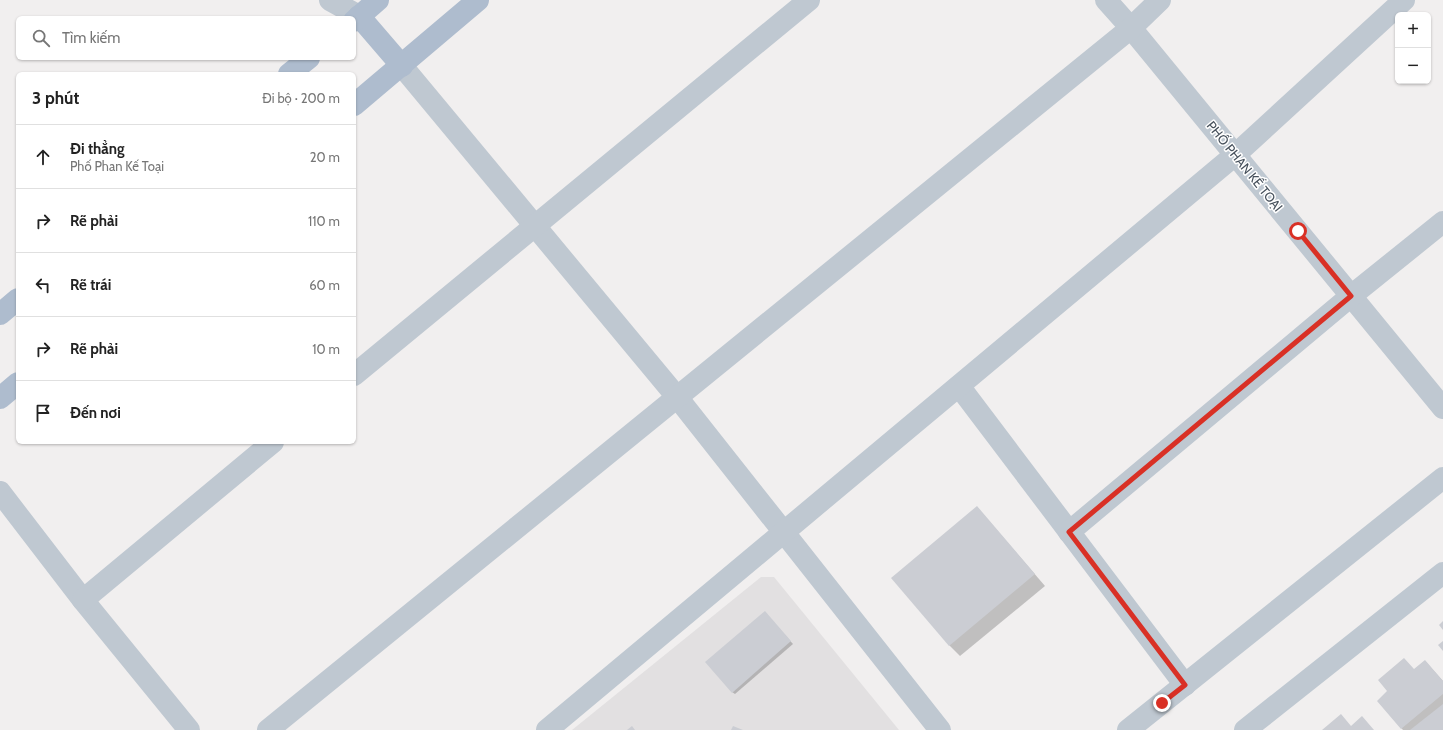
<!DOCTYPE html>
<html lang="vi">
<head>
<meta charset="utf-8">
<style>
	body { margin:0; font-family:Cabin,sans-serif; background:#f2f2f2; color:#222 }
	.controls { position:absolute; right:12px; top:12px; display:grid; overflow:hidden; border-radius:6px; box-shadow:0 1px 3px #0004 }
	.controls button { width:36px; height:36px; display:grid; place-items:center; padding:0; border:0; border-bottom:1px solid #e0e0e0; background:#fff; color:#222; font:20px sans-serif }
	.stop { position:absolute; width:12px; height:12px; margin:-9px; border:3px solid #d93025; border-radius:50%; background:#fff }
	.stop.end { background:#d93025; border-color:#fff; box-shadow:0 1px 4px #0008 }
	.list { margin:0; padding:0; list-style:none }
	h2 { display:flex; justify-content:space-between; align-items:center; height:52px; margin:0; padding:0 16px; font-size:17px }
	h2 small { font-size:13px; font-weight:400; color:#767676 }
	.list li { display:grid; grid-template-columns:26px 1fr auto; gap:12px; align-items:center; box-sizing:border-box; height:64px; padding:0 16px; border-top:1px solid #e0e0e0 }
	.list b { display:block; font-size:15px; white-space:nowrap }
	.list p { margin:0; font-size:13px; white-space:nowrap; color:#767676 }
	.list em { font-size:13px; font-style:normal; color:#767676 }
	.icon { flex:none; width:22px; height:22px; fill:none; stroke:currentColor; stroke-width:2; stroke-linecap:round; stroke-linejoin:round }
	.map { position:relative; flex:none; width:1443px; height:730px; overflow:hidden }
	.search { position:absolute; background:#fff; box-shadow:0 1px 3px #0004; left:16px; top:16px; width:340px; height:44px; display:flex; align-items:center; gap:10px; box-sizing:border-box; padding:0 14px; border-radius:6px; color:#767676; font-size:15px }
	.panel { position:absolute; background:#fff; box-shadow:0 1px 3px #0004; left:16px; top:72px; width:340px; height:372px; border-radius:6px }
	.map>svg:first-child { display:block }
	.education { fill:#e2e0e1 }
	.shadow { fill:#0003 }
	.building { fill:#cbcdd3 }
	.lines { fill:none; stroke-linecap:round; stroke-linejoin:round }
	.minor { stroke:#bfc8d1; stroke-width:22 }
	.major { stroke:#aebcce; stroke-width:22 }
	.route { stroke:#d93025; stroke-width:5 }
	.labels { text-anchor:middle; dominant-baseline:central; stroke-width:3; stroke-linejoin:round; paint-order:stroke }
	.street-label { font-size:13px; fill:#47515c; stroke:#fff }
</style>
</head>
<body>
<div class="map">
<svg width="1443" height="730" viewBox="0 0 1443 730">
	<rect width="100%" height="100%" fill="#f1efef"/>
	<polygon class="education" points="761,577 774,577 899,730 572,730"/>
	<g class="shadow">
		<polygon points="977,507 1045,586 960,656 949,645"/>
		<polygon points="767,615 793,644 735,694 732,692"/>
		<polygon points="1425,661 1443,681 1443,730 1403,730 1378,701"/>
	</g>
	<g class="building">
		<polygon points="977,506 1035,574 949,646 891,578"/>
		<polygon points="765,611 791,641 732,693 705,662"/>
		<polygon points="1443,621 1443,630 1439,625"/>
		<polygon points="1443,641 1443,651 1438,645"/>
		<polygon points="1404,658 1414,669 1425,660 1443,681 1443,694 1401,729 1377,701 1387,691 1378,680"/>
		<polygon points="1443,704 1443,730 1410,730"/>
		<polygon points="1341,714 1351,726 1362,716 1374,730 1322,730"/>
		<polygon points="632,726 635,730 627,730"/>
		<polygon points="733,726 743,730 731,730"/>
	</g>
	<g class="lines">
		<g class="minor">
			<polyline points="330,0 359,16"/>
			<polyline points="1106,0 1131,28 1443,408"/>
			<polyline points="402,66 677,397 940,730"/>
			<polyline points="354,375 809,0"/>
			<polyline points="959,386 1185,685"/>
			<polyline points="0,492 83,600 189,730"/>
			<polyline points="1069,532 1351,296 1443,222"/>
			<polyline points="83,600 273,442"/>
			<polyline points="268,730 1131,28 1160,0"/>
			<polyline points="547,730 1235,155 1404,0"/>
			<polyline points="1128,730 1443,478"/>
			<polyline points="1245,730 1443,573"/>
		</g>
		<g class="major">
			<polyline points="359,16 402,66"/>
			<polyline points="354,21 378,0"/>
			<polyline points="289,74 309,58"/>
			<polyline points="354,105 478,0"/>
			<polyline points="0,314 18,299"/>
			<polyline points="0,398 18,383"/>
		</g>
	</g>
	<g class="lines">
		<polyline class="route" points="1162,703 1185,685 1069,532 1351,296 1298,231"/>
	</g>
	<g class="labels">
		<g class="street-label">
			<text transform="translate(1245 166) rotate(51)">PHỐ PHAN KẾ TOẠI</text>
		</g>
	</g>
</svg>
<div class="controls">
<button>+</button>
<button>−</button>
</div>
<div class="stop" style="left:1298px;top:231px"></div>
<div class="stop end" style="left:1162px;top:703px"></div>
<div class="search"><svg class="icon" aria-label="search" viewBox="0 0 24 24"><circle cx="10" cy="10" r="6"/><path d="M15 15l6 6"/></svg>Tìm kiếm</div>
<section class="panel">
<h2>3 phút<small>Đi bộ · 200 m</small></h2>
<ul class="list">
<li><svg class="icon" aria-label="ahead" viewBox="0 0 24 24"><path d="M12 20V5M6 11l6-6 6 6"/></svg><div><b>Đi thẳng</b><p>Phố Phan Kế Toại</p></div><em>20 m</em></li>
<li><svg class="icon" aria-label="right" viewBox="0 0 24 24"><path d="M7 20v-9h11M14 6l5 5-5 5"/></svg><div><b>Rẽ phải</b></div><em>110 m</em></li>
<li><svg class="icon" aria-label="left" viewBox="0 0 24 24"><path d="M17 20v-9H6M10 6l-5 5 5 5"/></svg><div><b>Rẽ trái</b></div><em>60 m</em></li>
<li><svg class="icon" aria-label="right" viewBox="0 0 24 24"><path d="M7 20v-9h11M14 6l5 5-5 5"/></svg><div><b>Rẽ phải</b></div><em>10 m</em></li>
<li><svg class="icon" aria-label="arrive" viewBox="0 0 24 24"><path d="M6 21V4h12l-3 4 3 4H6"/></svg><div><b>Đến nơi</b></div></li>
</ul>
</section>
</div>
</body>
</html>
